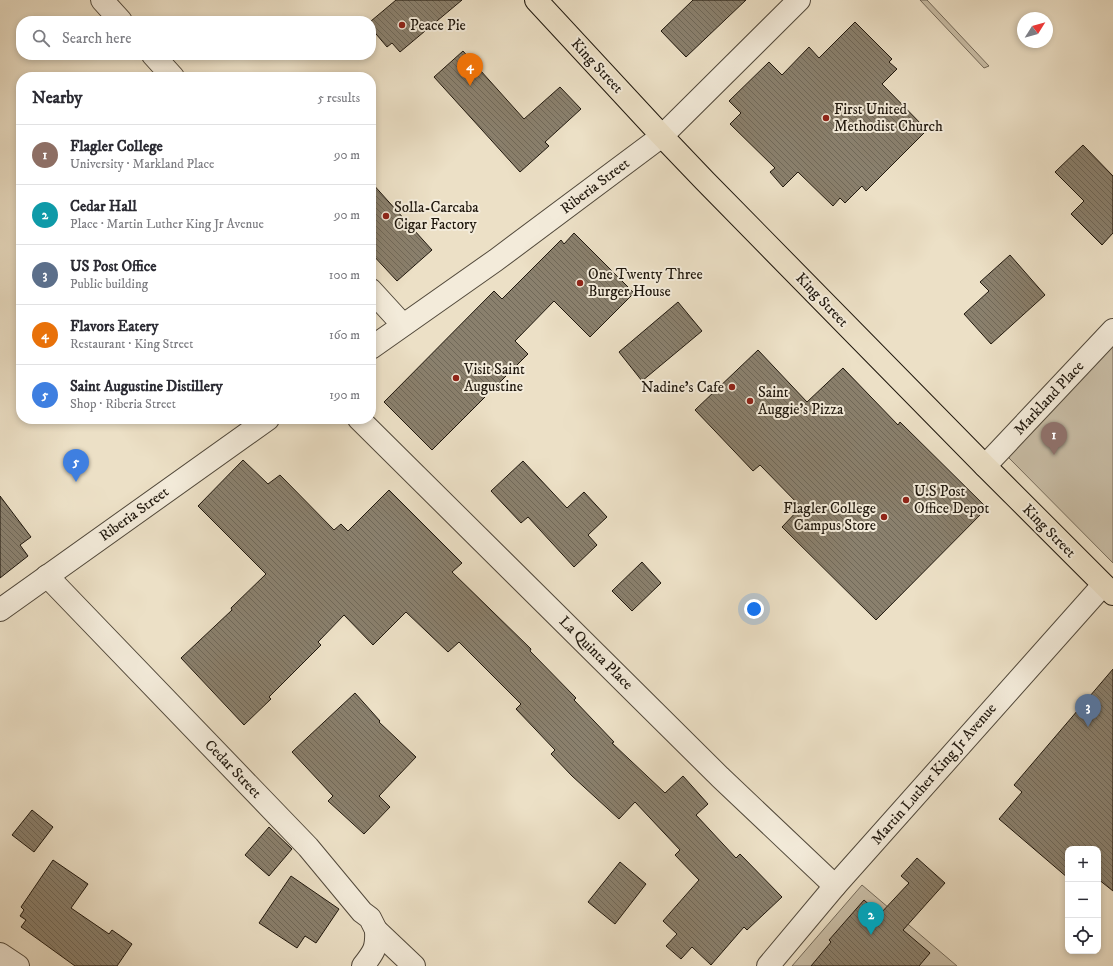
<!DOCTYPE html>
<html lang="en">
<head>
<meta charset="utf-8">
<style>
	body { margin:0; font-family:"IM FELL DW Pica",serif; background:#f2f2f3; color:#2b2b33 }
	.controls { position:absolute; right:12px; bottom:12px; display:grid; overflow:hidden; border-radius:8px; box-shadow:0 2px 6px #0003 }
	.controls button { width:36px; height:36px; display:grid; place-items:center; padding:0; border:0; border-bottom:1px solid #e1e1e2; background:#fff; color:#2b2b33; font:20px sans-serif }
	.compass { position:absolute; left:1017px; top:12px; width:36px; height:36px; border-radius:50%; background:#fff; box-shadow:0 2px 6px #0003; rotate:53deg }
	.you { position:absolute; left:754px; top:609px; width:14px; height:14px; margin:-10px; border:3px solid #fff; border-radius:50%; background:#1a73e8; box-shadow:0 0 0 6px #1a73e833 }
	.badge { display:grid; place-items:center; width:26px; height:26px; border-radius:50%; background:#8f2418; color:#fff; font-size:13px; font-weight:700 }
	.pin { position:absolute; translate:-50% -33px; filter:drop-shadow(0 1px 2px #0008) }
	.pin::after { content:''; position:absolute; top:21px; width:14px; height:12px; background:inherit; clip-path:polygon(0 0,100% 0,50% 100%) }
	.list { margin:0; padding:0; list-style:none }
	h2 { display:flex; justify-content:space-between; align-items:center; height:52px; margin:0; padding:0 16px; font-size:17px }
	h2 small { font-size:13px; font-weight:400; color:#7c7c81 }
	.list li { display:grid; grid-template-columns:26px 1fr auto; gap:12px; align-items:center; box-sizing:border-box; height:60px; padding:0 16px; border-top:1px solid #e1e1e2 }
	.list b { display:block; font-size:15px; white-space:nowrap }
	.list p { margin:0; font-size:13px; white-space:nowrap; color:#7c7c81 }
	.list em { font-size:13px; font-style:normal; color:#7c7c81 }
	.icon { flex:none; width:22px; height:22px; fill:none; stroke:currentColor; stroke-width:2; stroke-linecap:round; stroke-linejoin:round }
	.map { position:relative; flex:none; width:1113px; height:966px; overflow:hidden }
	.search { position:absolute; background:#fff; box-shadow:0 2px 6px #0003; left:16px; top:16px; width:360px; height:44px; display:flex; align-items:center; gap:10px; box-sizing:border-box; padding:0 14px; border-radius:16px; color:#7c7c81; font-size:15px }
	.panel { position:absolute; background:#fff; box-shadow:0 2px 6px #0003; left:16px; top:72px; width:360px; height:352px; border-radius:16px }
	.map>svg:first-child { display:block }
	.green { fill:#c9bea7; stroke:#746a5a }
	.building { fill:url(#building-back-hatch); stroke:#1f170d }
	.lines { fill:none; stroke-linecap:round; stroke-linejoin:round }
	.minor-casing { stroke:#52493b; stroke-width:24 }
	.major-casing { stroke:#1f170d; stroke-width:24 }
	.minor { stroke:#f3ebda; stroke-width:22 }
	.major { stroke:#ece0c6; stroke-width:22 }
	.poi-dot { fill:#8f2418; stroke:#f3ebda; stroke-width:1.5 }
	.labels { text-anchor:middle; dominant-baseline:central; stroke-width:4; stroke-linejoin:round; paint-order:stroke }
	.poi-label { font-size:15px; fill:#1f170d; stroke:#f3ebda; text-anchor:start }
	.street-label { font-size:15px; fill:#1f170d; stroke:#f3ebda }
</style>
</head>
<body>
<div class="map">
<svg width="1113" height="966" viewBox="0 0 1113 966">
	<defs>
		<pattern id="building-back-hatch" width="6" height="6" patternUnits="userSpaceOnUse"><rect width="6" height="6" fill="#8a806d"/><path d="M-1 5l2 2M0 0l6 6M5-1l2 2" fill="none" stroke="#706858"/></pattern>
	</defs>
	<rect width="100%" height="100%" fill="#ece0c6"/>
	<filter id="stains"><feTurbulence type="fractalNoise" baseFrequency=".005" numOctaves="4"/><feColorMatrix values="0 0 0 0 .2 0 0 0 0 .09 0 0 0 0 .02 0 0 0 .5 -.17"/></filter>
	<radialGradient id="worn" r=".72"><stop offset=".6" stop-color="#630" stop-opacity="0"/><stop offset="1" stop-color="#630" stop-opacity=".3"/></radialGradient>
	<g class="green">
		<polygon points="920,0 927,0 989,66 984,68"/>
		<polygon points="1113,344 1113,563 1009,458 1009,455"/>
		<polygon points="862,885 957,966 792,966"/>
	</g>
	<g class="building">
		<polygon points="396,0 462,0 400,52 392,43 387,47 371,28 371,21"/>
		<polygon points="693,0 746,0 686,57 661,31"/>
		<polygon points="855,22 892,59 889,62 897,69 882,84 927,130 866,191 862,186 845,203 840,198 833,206 798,172 783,187 770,172 775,168 730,124 741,113 729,101 769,62 782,75 809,47 819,58"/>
		<polygon points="463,51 524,119 560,87 581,109 545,142 549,146 520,172 434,77"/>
		<polygon points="1083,145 1113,176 1113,233 1102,245 1071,214 1084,201 1055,172"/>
		<polygon points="371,182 432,250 397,281 371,253"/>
		<polygon points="574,233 634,293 590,337 554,301 515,341 528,354 432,450 384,402 494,291 502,299 561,240 564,244"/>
		<polygon points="1010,255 1045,295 991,344 964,314 989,291 980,282"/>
		<polygon points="678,302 702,331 642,381 619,352"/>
		<polygon points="758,350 807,402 843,368 898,425 900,422 987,508 876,620 782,527 801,507 760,465 753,471 695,410"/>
		<polygon points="243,460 268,484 280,475 334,530 341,524 348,531 389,490 462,563 452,572 531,649 530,651 576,698 574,700 614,742 612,743 665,793 683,776 708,804 696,815 736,858 740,854 782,897 747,930 744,927 711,965 692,947 681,959 666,946 677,934 663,921 699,880 675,855 680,850 635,802 619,819 572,776 551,754 555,750 516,709 521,704 459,642 448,652 406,612 373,645 344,615 318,642 321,645 269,697 271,699 244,725 181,658 232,610 231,608 266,574 198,506"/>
		<polygon points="523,461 567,508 584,492 607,517 588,535 597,545 574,567 528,517 521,523 491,491"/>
		<polygon points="0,496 31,537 20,545 28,556 0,578"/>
		<polygon points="642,562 661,583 632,611 612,591"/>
		<polygon points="1113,669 1113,891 1098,879 1098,849 1068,849 1068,878 999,819 1022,792 1014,785"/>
		<polygon points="355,693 380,721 379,722 416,757 379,796 390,807 364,834 328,801 333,796 292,752"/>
		<polygon points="32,810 53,827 34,852 12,835"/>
		<polygon points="269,827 292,849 269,876 245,855"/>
		<polygon points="917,858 945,883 903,930 930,953 919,966 811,966 831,942 829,940 864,900 880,914 909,883 901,876"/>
		<polygon points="53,860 88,884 71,908 109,934 112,930 132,944 117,966 75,966 21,927 26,920 20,916 24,910 21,907"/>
		<polygon points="620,862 646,884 615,924 588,902"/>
		<polygon points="291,876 339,909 316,943 305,936 297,948 259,923"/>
	</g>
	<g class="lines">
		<g class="minor-casing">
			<g id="minor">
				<polyline points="102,0 121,21"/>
				<polyline points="153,55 173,77"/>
				<polyline points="371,290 403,325"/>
				<polyline points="371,348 496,260 662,136 799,0"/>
				<polyline points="359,419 720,777 835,886"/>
				<polyline points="985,466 1113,330"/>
				<polyline points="47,576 308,847 362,912 370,918 376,930 414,966"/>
				<polyline points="0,610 268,419"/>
				<polyline points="0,954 18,966"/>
				<path d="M 363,966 C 374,952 377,948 376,930"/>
				<polyline points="768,966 835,886 1103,585"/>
			</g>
		</g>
		<g class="major-casing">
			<polyline id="major" points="536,0 662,136 705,181 985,466 1113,594"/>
		</g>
		<use href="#minor" class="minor"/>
		<use href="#major" class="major"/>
	</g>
	<g class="poi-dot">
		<circle cx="402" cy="25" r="4"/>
		<circle cx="826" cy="118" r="4"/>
		<circle cx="386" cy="216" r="4"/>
		<circle cx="580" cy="283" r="4"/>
		<circle cx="456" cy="378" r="4"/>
		<circle cx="732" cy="387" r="4"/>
		<circle cx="750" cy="401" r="4"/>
		<circle cx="906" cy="500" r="4"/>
		<circle cx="884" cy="517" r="4"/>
	</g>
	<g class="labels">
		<g class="poi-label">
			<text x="410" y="25">Peace Pie</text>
			<text x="834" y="109">First United<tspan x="834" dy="17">Methodist Church</tspan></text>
			<text x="394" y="207">Solla-Carcaba<tspan x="394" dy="17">Cigar Factory</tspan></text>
			<text x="588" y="274">One Twenty Three<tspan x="588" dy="17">Burger House</tspan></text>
			<text x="464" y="369">Visit Saint<tspan x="464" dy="17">Augustine</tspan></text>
			<text x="724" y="387" text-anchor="end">Nadine's Cafe</text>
			<text x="758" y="392">Saint<tspan x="758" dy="17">Auggie's Pizza</tspan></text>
			<text x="914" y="491">U.S Post<tspan x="914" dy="17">Office Depot</tspan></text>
			<text x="876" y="508" text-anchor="end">Flagler College<tspan x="876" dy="17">Campus Store</tspan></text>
		</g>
		<g class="street-label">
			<text transform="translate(597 66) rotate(47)">King Street</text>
			<text transform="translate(595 186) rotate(-37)">Riberia Street</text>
			<text transform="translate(822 300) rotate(46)">King Street</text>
			<text transform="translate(1049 398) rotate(-47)">Markland Place</text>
			<text transform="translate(134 514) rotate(-36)">Riberia Street</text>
			<text transform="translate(1049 531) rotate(45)">King Street</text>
			<text transform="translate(596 653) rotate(45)">La Quinta Place</text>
			<text transform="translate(233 769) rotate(46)">Cedar Street</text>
			<text transform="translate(934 774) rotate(-49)">Martin Luther King Jr Avenue</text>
		</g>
	</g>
	<rect width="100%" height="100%" filter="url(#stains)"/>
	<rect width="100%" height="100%" fill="url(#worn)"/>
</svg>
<div class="controls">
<button>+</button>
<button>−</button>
<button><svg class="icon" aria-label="locate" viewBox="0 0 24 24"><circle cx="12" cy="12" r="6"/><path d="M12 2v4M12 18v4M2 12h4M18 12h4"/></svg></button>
</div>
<svg class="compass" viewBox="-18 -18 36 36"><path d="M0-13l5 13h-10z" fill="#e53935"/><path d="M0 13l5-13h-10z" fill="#7c7c81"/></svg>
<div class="you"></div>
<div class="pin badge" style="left:1054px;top:455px;background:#8d6e63">1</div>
<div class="pin badge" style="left:871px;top:935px;background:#0f9aa8">2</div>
<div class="pin badge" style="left:1088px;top:727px;background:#5c6f8a">3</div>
<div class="pin badge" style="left:470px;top:86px;background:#e8710a">4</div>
<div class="pin badge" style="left:76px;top:482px;background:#3f7fe0">5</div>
<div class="search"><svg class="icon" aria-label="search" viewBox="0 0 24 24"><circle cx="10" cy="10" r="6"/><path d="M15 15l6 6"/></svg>Search here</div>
<section class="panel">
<h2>Nearby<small>5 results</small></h2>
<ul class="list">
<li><span class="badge" style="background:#8d6e63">1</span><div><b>Flagler College</b><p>University · Markland Place</p></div><em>90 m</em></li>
<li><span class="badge" style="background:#0f9aa8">2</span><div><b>Cedar Hall</b><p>Place · Martin Luther King Jr Avenue</p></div><em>90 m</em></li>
<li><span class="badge" style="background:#5c6f8a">3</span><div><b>US Post Office</b><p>Public building</p></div><em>100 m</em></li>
<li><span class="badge" style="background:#e8710a">4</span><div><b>Flavors Eatery</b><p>Restaurant · King Street</p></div><em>160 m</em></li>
<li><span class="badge" style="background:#3f7fe0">5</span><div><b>Saint Augustine Distillery</b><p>Shop · Riberia Street</p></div><em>190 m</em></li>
</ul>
</section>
</div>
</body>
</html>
